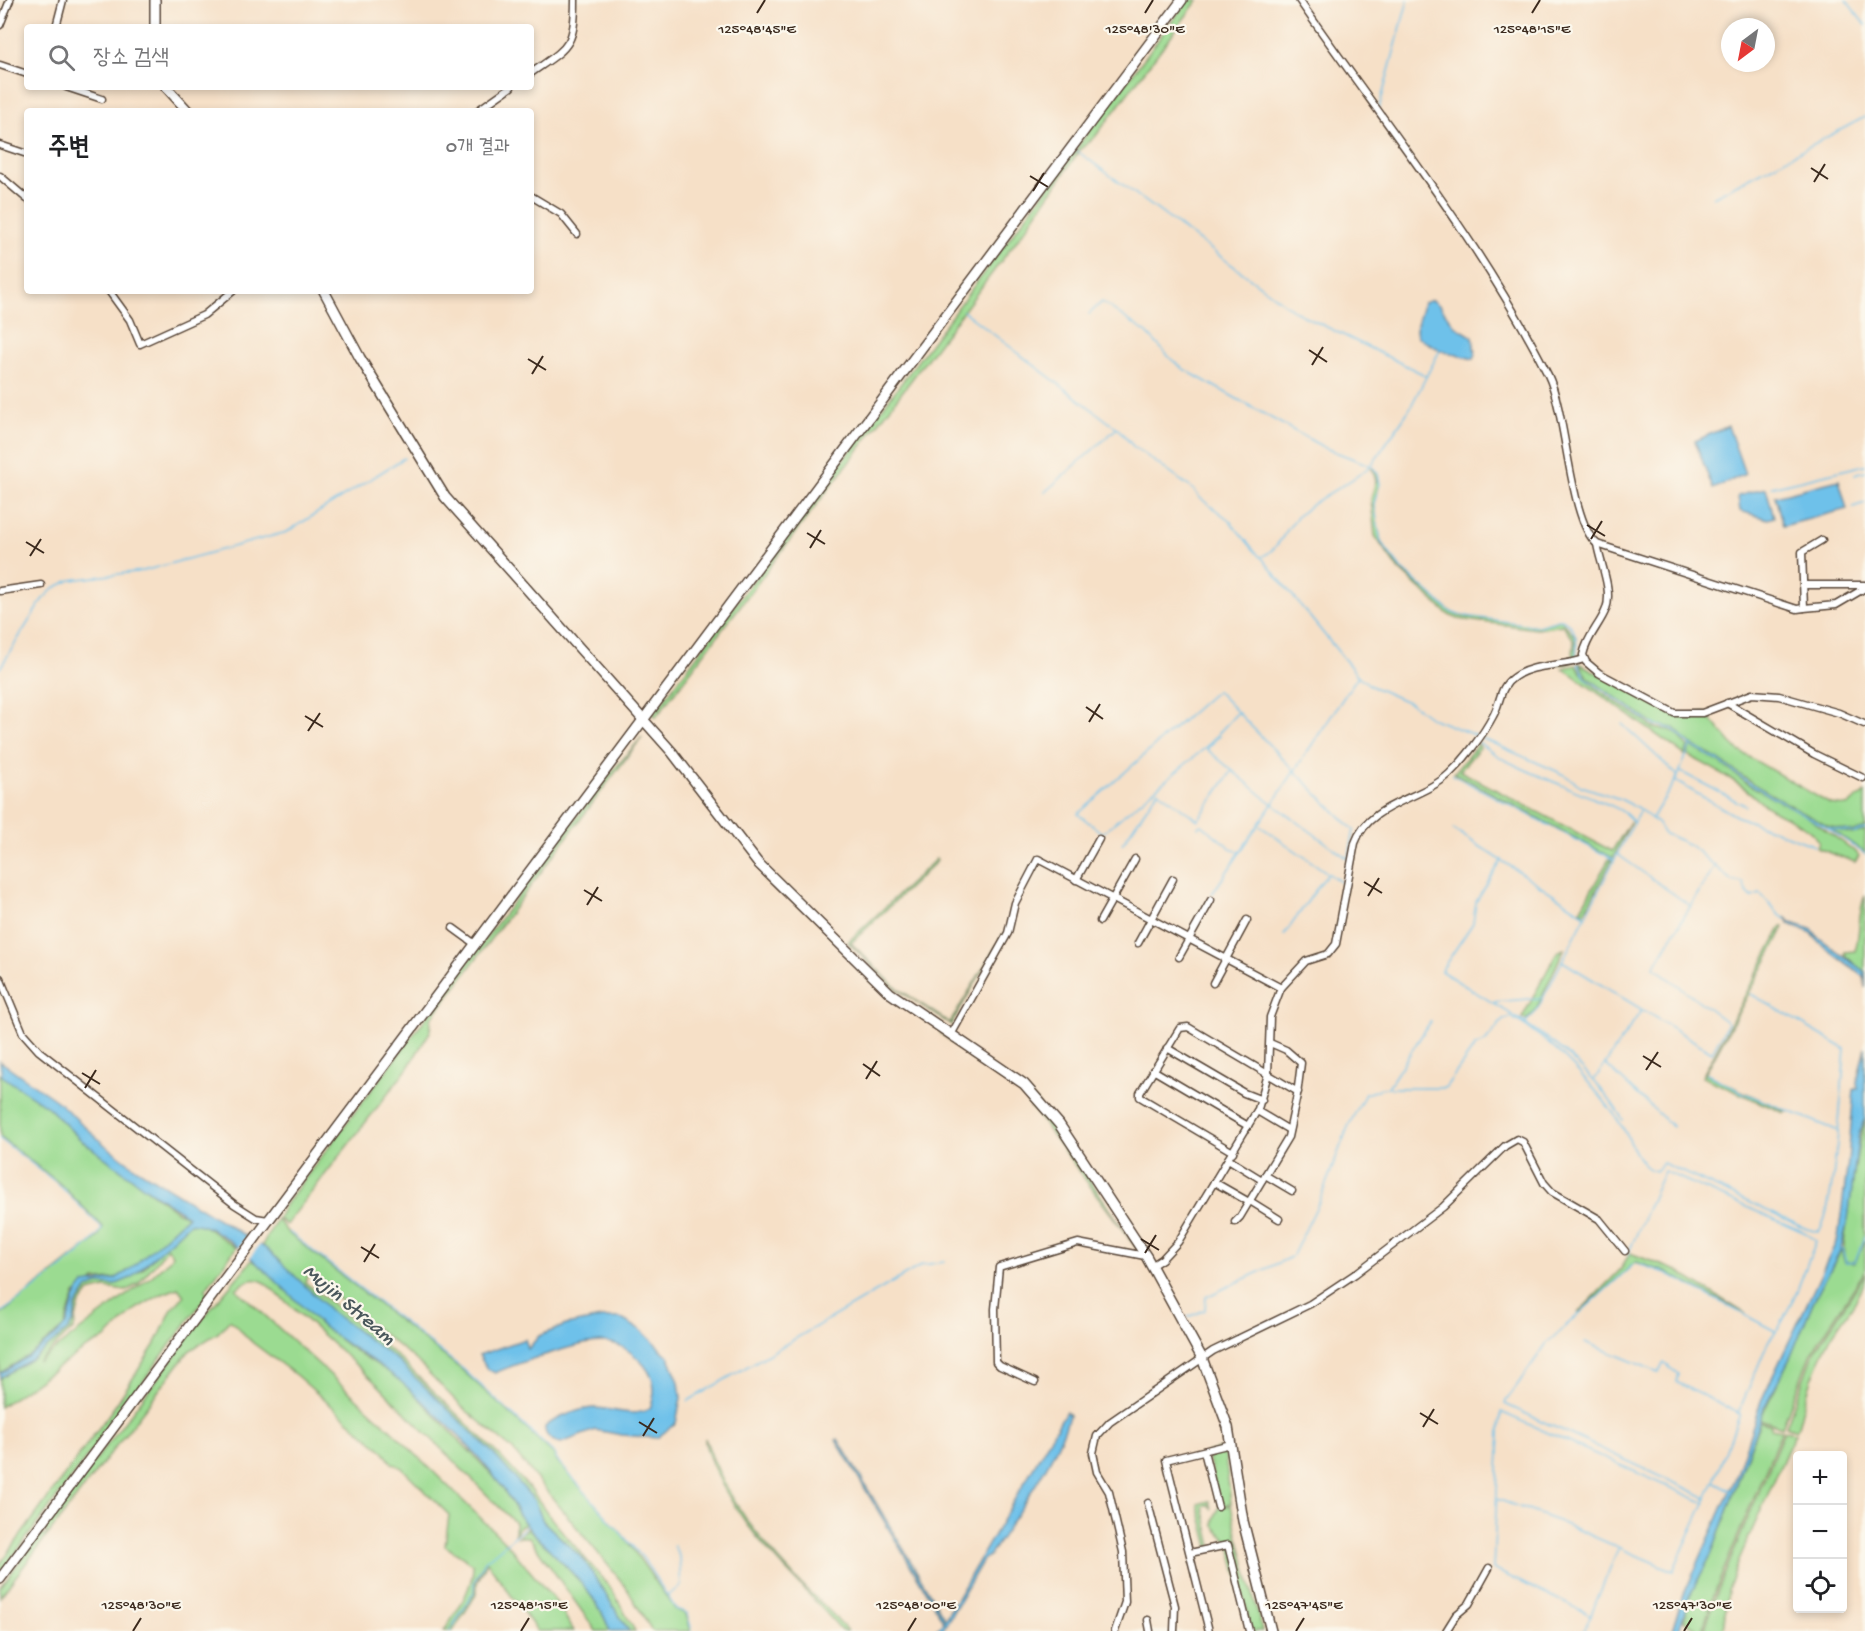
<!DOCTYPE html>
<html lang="ko">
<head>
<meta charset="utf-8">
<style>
	body { margin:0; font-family:"Gochi Hand","Poor Story",sans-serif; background:#f2f2f2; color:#202124 }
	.controls { position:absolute; right:18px; bottom:18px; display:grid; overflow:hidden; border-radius:6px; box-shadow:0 3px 9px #0003 }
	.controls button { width:54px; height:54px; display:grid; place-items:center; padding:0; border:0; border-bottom:2px solid #e0e0e0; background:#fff; color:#202124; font:30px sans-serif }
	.compass { position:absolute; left:1721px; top:18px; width:54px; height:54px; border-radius:50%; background:#fff; box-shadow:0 3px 9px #0003; rotate:212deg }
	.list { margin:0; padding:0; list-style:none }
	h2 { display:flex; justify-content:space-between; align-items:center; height:78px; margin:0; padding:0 24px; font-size:26px }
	h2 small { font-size:20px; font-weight:400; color:#757577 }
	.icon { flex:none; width:33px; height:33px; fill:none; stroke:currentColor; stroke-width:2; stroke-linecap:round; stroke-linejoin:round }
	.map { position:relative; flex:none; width:1865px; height:1631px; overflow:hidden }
	.search { position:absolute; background:#fff; box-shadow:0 3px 9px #0003; left:24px; top:24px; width:510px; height:66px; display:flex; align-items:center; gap:15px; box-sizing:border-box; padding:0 21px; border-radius:6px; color:#757577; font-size:22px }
	.panel { position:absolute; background:#fff; box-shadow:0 3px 9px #0003; left:24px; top:108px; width:510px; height:186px; border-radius:6px }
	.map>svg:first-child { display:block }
	.green { fill:#9bdb91; stroke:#6b8258; stroke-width:1.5; fill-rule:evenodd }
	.water { fill:#6ec1ea; stroke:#547684; stroke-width:1.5 }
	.pier { fill:#f6e0c7 }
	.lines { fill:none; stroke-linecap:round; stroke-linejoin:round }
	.stream { stroke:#6ec1ea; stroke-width:1.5 }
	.street-casing { stroke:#574537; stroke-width:9 }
	.secondary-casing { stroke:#574537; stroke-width:12 }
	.primary-casing { stroke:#574537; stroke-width:12 }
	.street { stroke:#fff; stroke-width:6 }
	.secondary { stroke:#fff; stroke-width:9 }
	.primary { stroke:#fff; stroke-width:9 }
	.ticks { fill:none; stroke:#3b2a1e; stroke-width:2 }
	.labels { text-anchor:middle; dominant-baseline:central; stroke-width:4.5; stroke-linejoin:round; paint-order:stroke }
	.water-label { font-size:21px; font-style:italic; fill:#4a575b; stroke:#fbf7ec }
	.ticks-label { font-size:15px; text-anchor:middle; fill:#3b2a1e; stroke:#fbf7ec; stroke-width:4.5; stroke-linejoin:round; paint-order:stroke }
</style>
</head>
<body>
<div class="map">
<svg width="1865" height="1631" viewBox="0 0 1865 1631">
	<rect width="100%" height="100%" fill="#fbf7ec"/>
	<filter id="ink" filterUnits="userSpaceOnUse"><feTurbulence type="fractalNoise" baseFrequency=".0167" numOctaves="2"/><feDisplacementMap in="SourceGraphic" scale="12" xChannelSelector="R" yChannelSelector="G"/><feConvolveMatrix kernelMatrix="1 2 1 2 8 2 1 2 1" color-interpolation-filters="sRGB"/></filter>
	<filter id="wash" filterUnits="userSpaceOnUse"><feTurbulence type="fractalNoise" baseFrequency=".008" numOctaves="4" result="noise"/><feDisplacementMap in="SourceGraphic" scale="24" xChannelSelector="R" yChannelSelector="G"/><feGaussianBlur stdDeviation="1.35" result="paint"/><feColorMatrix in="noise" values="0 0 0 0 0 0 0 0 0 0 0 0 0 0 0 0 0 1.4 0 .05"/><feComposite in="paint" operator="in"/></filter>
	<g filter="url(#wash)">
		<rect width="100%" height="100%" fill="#f6e0c7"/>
		<g class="green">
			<polygon points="1188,0 1198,0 1095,137 1078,151 1076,149"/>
			<polygon points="1075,151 1078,153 1027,227 656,717 653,714 657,709"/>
			<polygon points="1371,466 1378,475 1379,484 1374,503 1381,542 1400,569 1451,612 1459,616 1538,626 1561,620 1576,637 1576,660 1566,664 1543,664 1566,662 1573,657 1574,640 1563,625 1537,629 1458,619 1449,615 1397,568 1375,536 1371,499 1376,480"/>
			<polygon points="1579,663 1674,715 1706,713 1737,750 1830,804 1847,806 1865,792 1865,828 1854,832 1827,826 1755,785 1719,760 1690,744 1674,728 1655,725 1587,677"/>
			<path d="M 1576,665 C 1589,689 1629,708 1651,726 C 1659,731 1662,728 1670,730 C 1678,732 1683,741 1688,747 L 1685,755 L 1563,668 Z"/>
			<polygon points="642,737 431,1019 430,1032 407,1069 286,1225 278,1218 285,1205 605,780"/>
			<polygon points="1478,744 1480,747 1460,771 1612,851 1631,821 1613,858 1454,773"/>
			<path d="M 1690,746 L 1719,762 L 1748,784 L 1805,815 L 1856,852 L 1859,856 L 1855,862 L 1817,848 L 1819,841 C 1802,818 1775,817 1757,799 C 1740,782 1711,768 1688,755 Z"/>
			<polygon points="1830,828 1852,834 1865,831 1865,853"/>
			<polygon points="936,859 937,861 851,943 893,985 950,1023 1004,933 951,1025 891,985 848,942"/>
			<polygon points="1609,859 1612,860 1584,913 1580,910"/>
			<path d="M 1865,895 L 1865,972 L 1864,973 L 1845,955 L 1845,952 L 1855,951 C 1861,931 1857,917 1865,895 Z"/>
			<polygon points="1782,926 1784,927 1774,947 1705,1074 1787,1112 1784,1113 1702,1077"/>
			<polygon points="1564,949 1535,1012 1526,1020 1522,1018 1557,952"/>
			<polygon points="940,1033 1023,1089 1036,1101 1137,1249 1021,1093"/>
			<polygon points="0,1074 49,1108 80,1139 145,1188 178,1212 188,1216 134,1267 115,1279 95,1280 75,1294 64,1327 30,1355 0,1373 0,1315 98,1237 103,1227 59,1183 0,1137"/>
			<path d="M 1865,1118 L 1865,1236 L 1857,1259 L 1850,1263 L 1844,1260 C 1842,1242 1847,1228 1849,1210 C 1854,1178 1856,1148 1865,1118 Z"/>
			<polygon points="277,1219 288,1233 462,1370 555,1455 556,1460 623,1535 675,1609 686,1614 691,1631 652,1631 626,1587 512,1449 462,1407 416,1360 309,1275 305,1282 398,1357 500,1456 532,1491 551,1518 612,1590 635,1631 629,1631 584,1560 543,1521 534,1500 493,1453 397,1360 333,1313 262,1245"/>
			<path d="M 195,1223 L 203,1225 L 236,1248 L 205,1290 L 208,1294 L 0,1574 L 0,1564 L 117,1403 L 157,1341 L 172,1309 L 184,1296 L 178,1288 L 160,1295 L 136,1309 L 106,1338 L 86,1348 L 0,1407 L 0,1378 L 32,1359 L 67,1331 L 74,1321 L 76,1306 L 88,1288 L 98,1284 L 114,1285 L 143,1269 L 157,1253 L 189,1224 ZM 168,1248 L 172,1255 L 170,1259 L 152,1276 L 38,1362 L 74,1328 L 79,1306 L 89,1292 L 105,1288 L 126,1291 L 138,1284 Z"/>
			<polygon points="1865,1240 1865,1271 1810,1355 1782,1427 1760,1419 1791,1356 1813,1302 1841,1250 1845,1263 1855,1263"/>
			<polygon points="1630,1253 1677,1271 1746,1314 1666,1272 1636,1262 1578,1313 1620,1270"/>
			<path d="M 252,1260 L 268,1271 L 321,1325 L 349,1347 L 392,1374 L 409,1388 L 499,1482 L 526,1525 L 519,1527 L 515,1535 L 515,1523 L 376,1383 L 264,1282 C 251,1276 246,1282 236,1289 L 389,1428 L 509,1546 L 556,1602 L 574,1631 L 537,1631 L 487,1562 L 477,1583 L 477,1593 L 453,1631 L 450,1631 L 475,1592 L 475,1582 L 477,1580 L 485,1561 L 474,1581 L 474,1592 L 449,1631 L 444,1631 C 456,1612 474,1588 473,1564 L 445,1546 L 449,1515 L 402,1468 L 392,1463 L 381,1449 L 297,1376 L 253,1343 L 230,1320 L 218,1333 L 189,1351 L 0,1597 L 0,1588 L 41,1533 L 44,1536 L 47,1533 L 43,1529 L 212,1307 Z"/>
			<path d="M 1865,1274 C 1865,1296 1841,1319 1830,1339 C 1815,1367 1805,1396 1798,1427 L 1796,1430 L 1786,1426 L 1812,1356 Z"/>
			<polygon points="1760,1421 1771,1425 1771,1428 1782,1430 1716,1589 1702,1631 1697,1631 1695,1627 1684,1621 1689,1597 1712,1553"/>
			<polygon points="1784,1431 1795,1433 1739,1560 1728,1591 1723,1631 1704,1631 1718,1590"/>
			<path d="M 705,1438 C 726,1501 760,1540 805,1588 C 819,1602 836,1615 847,1631 L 842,1631 C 795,1576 744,1536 714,1468 C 710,1459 704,1446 705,1438 Z"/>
			<polygon points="1224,1448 1231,1503 1220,1506 1207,1452"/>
			<polygon points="1209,1501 1211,1508 1208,1505 1203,1507 1212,1546 1209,1547 1198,1504"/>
			<path d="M 1231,1505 L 1238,1538 L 1228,1542 C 1217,1526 1206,1529 1220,1507 Z"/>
			<path d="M 528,1528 C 558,1559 595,1589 610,1631 L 596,1631 L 529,1537 L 518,1537 Z"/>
			<polygon points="1239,1540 1262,1631 1252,1631 1229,1542"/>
		</g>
		<g class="water">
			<polygon points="1432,300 1440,306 1455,326 1473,337 1475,354 1473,359 1440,350 1417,337 1416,329 1423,303"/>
			<polygon points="1728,426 1745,474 1713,489 1695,441"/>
			<polygon points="1839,480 1847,509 1783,526 1775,496"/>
			<polygon points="1766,488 1774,517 1768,519 1740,511 1738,496"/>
			<path d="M 1785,917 L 1790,922 L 1813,930 L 1818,937 L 1865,972 L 1865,988 L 1864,977 C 1851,965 1818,946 1812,933 L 1789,924 Z"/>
			<polygon points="1865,1047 1865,1118 1859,1133 1848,1220 1841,1249 1813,1302 1791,1356 1764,1408 1712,1553 1689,1597 1679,1631 1672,1631 1681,1601 1736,1477 1761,1401 1838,1238 1848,1162 1854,1089 1858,1089 1857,1082"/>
			<path d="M 0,1061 L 57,1101 L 105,1145 L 137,1169 L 267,1249 L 333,1313 L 397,1360 L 493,1453 L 534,1500 L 543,1521 L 584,1560 L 629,1631 L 610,1631 C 595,1588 558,1561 529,1528 C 517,1515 510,1497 499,1483 C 474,1448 439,1417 408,1388 C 381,1362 347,1348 320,1324 C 297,1303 219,1217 189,1224 L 131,1278 L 114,1285 L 98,1284 L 88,1288 L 76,1306 L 74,1321 L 67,1331 L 32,1359 L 0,1378 L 0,1373 C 14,1367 61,1335 67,1322 C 74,1305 71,1299 84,1284 L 115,1279 L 128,1271 L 188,1216 L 145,1188 L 80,1139 L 49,1108 L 2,1076 Z"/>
			<path d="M 601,1318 L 620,1318 L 641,1330 L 669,1357 L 679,1382 L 681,1398 L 676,1423 L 657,1438 L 622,1435 L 595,1430 L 561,1443 C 553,1442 544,1436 545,1427 L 548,1424 C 562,1416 578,1409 594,1408 C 613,1408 634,1419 650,1408 C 657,1392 655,1378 644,1365 C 617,1334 596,1340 561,1350 C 538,1357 517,1363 495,1373 L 487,1369 L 479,1355 L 525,1339 L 528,1349 L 539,1336 L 566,1325 Z"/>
			<path d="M 1066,1411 L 1069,1415 C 1059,1456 1014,1517 990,1555 L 983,1560 L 942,1631 L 935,1631 L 944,1622 L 836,1440 L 838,1439 L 945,1619 Z"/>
		</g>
		<polygon class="pier" points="249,1233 262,1242 248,1260 236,1251"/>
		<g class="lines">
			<g class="stream">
				<polyline points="1846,0 1865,25"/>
				<polyline points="1379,108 1408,0"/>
				<polyline points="1077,151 1296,312 1427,376"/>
				<polyline points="1713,197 1865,117"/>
				<path d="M 963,311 L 1119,430 L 1133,446 L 1194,490 L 1200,498 L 1228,519 L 1260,557 C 1277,553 1286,528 1298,516 C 1321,494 1346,487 1369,467"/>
				<path d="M 1089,314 L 1102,302 L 1147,333 L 1172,360 L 1185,370 L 1325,448 L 1372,466 L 1378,474 L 1380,484 L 1374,503 L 1381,542 L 1401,568 L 1451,612 L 1459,615 L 1538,626 L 1562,619 C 1577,628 1578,641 1576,657"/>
				<polyline points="1372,464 1409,410 1440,350"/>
				<polyline points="1855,474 1865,471"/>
				<polyline points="1772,487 1865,465"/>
				<polyline points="1045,492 1116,429"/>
				<polyline points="1853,507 1865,503"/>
				<polyline points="1262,558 1358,676 1371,686 1412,704 1431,718 1477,736"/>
				<polyline points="1578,664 1585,677 1652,724 1673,729 1690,745 1719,761 1749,783 1828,828 1865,854"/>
				<polyline points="0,668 42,600 54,588 71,580 143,571 287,532 404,458"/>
				<path d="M 1238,712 L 1205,748 L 1102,833 L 1078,814 L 1216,691 L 1218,692 C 1263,738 1307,785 1354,830 L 1347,868"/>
				<polyline points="1622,724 1677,775"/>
				<polyline points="1219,736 1207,749 1210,752 1270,802 1347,858"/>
				<path d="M 1481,738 L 1563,774 L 1581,786 L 1620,799 L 1638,808 L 1658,824 L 1663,833 L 1690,845 L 1732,881 L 1743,883 L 1746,891 L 1752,897 L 1760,894 C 1768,900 1772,910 1785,919"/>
				<path d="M 1479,742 C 1499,763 1564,785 1593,798 C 1608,805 1623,808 1633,822"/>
				<polyline points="1681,772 1746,806"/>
				<polyline points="1453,775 1613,859"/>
				<polyline points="1675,781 1736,816 1815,846"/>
				<polyline points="1652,818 1678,776 1690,746"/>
				<polyline points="1260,826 1345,885"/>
				<polyline points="1198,827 1202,825 1233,850 1241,852"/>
				<polyline points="1829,828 1855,833 1865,829"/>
				<polyline points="1453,829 1584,914"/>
				<polyline points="1122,844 1158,791 1198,820 1232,771"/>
				<polyline points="1617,854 1689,905"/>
				<path d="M 1502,860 L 1476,902 L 1473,923 L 1441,971 C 1510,1015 1579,1047 1623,1120"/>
				<polyline points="1212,894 1358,676"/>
				<polyline points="1284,935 1327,874"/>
				<polyline points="1562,961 1712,1052 1728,1023 1654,967 1715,865"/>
				<polyline points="1492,1002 1541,998"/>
				<polyline points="1526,1022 1536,1012 1640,810"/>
				<polyline points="1605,1064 1673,1127"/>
				<polyline points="1707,1074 1744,1093 1836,1130"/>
				<polyline points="1595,1079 1641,1011"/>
				<polyline points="1388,1087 1431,1021"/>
				<path d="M 0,1139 L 58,1184 L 102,1228 C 98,1243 17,1302 0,1313"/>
				<polyline points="289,1232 463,1369 556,1455 556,1459 642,1557 676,1609 687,1613 692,1631"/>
				<polyline points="1842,1249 1846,1263 1855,1262 1865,1237"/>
				<polyline points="1628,1254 1664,1171 1806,1233 1816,1241 1796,1293 1779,1328 1769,1340 1739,1411"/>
				<path d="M 1293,1255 L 1319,1202 L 1348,1127 L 1365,1094 L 1384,1088 L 1445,1088 L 1475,1046 L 1485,1042 L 1503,1020 L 1511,1017 C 1550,1038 1600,1090 1623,1128 C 1631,1141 1639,1168 1655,1171 L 1663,1163 L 1665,1164 L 1807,1229 L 1818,1232 C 1835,1216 1842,1079 1845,1049 L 1751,994"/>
				<polyline points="1188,1317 1205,1310 1206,1297 1291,1257"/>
				<polyline points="688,1401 922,1265 944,1262"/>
				<polyline points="1715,1482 1732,1491"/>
				<polyline points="1707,1498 1505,1404 1506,1401 1547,1343 1635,1263 1666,1273 1775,1331"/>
				<polyline points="1497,1499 1555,1520 1673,1571 1714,1481 1740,1414 1676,1382 1678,1374 1664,1363 1658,1372 1585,1342"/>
				<polyline points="668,1595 681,1586 679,1556 674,1546"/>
				<polyline points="1591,1615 1493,1569 1501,1412 1703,1502"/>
				<polyline points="450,1631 474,1592 474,1582 485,1561 527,1526"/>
				<polyline points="1584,1631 1618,1549"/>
			</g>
		</g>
	</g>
	<g filter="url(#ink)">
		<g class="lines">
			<g class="street-casing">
				<g id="street">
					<path d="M 1299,0 C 1384,123 1481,241 1548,375 C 1567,414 1569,520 1597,544 L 1797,609 L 1804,608 L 1802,552 L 1822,540"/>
					<polyline points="0,25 10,0"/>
					<polyline points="56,27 63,0"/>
					<polyline points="0,65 27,74"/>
					<path d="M 531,73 C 568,47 575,47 575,0"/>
					<polyline points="66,87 102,99"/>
					<polyline points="477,111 511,87"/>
					<polyline points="0,145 27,154"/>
					<polyline points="0,176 27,199"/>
					<polyline points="531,196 561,214 577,234"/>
					<polyline points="109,291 130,320 140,344 204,315 233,291"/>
					<path d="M 1597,544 C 1600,563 1613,590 1606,609 C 1600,625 1587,636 1583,655 L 1586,662 L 1599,673 L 1674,713 L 1702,713 L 1752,694 L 1779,696 L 1839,713 L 1864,724"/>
					<polyline points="1803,585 1865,585"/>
					<polyline points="0,591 41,585"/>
					<polyline points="1804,608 1836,605 1865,588"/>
					<polyline points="1727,703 1814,754 1863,778"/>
					<polyline points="1076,880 1099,839"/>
					<polyline points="1100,921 1135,859"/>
					<polyline points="453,928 475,944"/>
					<polyline points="1138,943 1173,879"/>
					<polyline points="1179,957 1211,900"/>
					<polyline points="0,978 23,1033 39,1051 234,1204 256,1218 268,1220"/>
					<polyline points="1213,983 1247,920"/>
					<path d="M 1281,988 L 1306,961 L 1328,954 L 1336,944 L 1355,843 C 1369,803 1421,800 1449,774 C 1465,759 1483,735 1493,716 C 1501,702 1499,687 1514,677 C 1534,663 1562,667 1584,659"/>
					<polyline points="951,1035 1008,933 1015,903 1038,859 1281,988 1270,1017 1268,1074 1258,1109 1178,1242 1162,1259 1151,1266"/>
					<polyline points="1167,1048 1244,1093 1262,1100"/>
					<polyline points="1153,1070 1248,1126"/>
					<polyline points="1257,1111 1289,1130"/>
					<polyline points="1233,1152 1140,1097 1140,1093 1180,1028 1188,1027 1298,1092"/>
					<polyline points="1228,1159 1262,1180"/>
					<polyline points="1265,1175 1292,1191"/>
					<polyline points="1214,1182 1249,1202"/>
					<polyline points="1250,1201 1279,1219"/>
					<polyline points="1235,1222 1240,1217 1288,1137 1297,1095 1301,1063 1286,1050 1270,1043"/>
					<polyline points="1035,1382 1000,1366 996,1362 995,1309 999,1267 1078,1243 1145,1256"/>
					<polyline points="1204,1451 1218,1507"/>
					<polyline points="1148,1503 1175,1606 1174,1631"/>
					<polyline points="1190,1553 1228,1545 1249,1631"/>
					<polyline points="1148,1620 1150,1631"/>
					<polyline points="1115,1631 1125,1602 1123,1552 1109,1492 1097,1472 1093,1453 1097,1436 1110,1422 1213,1351 1310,1304 1355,1274 1443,1207 1505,1146 1517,1139 1523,1142 1544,1183 1552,1192 1599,1219 1625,1251"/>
					<polyline points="1209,1631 1166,1460 1231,1444"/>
					<polyline points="1446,1631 1456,1615 1469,1604 1489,1568"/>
				</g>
			</g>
			<g class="secondary-casing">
				<g id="secondary">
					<polyline points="155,27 155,0"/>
					<polyline points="166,87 188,111"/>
					<polyline points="324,291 360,358 445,497 672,752 757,862 890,993 1024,1084 1059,1124 1146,1256 1202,1358 1228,1427 1243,1521 1271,1631"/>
				</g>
			</g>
			<g class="primary-casing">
				<polyline id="primary" points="0,1579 1182,0"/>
			</g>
			<use href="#street" class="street"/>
			<use href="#secondary" class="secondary"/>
			<use href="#primary" class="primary"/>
		</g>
	</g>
	<path class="ticks" d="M 757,13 L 765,0M 1145,13 L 1153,0M 1532,13 L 1540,0M 1811,168 L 1828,179M 1030,176 L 1048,187M 1814,182 L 1825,164M 1033,191 L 1044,173M 1309,350 L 1327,362M 528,359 L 546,370M 1312,365 L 1323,347M 532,374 L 543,356M 1587,525 L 1605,536M 807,533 L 825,544M 1591,539 L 1602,521M 26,542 L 44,553M 810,548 L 821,530M 30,556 L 41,539M 1086,707 L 1103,719M 305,716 L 323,727M 1089,722 L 1100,704M 308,731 L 320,713M 1364,882 L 1382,893M 584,890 L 602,901M 1368,896 L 1379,878M 587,905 L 598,887M 1643,1056 L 1661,1067M 863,1064 L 880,1076M 1646,1070 L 1658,1052M 82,1073 L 100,1084M 866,1079 L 877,1061M 85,1088 L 96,1070M 1141,1239 L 1159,1250M 361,1247 L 379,1258M 1145,1253 L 1156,1235M 364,1262 L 375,1244M 1420,1413 L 1438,1424M 639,1422 L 657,1433M 1423,1427 L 1434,1409M 643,1436 L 654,1418M 133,1631 L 141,1618M 521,1631 L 529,1618M 908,1631 L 916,1618M 1296,1631 L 1304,1618M 1684,1631 L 1692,1618"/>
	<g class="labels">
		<g class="water-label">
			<text transform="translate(348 1306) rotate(40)">Mujin Stream</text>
		</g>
	</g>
	<g class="ticks-label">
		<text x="757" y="33">125°48'45"E</text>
		<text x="1145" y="33">125°48'30"E</text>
		<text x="1532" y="33">125°48'15"E</text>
		<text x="141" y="1609">125°48'30"E</text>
		<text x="529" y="1609">125°48'15"E</text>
		<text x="916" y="1609">125°48'00"E</text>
		<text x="1304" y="1609">125°47'45"E</text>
		<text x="1692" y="1609">125°47'30"E</text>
	</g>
</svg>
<div class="controls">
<button>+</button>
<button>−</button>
<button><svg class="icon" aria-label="locate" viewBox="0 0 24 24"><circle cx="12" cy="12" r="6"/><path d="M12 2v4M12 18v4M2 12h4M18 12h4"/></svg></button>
</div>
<svg class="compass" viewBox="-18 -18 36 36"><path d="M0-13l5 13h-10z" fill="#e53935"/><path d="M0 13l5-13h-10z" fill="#757577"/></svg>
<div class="search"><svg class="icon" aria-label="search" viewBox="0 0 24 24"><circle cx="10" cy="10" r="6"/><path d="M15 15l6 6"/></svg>장소 검색</div>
<section class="panel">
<h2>주변<small>0개 결과</small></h2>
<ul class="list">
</ul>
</section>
</div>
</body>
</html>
